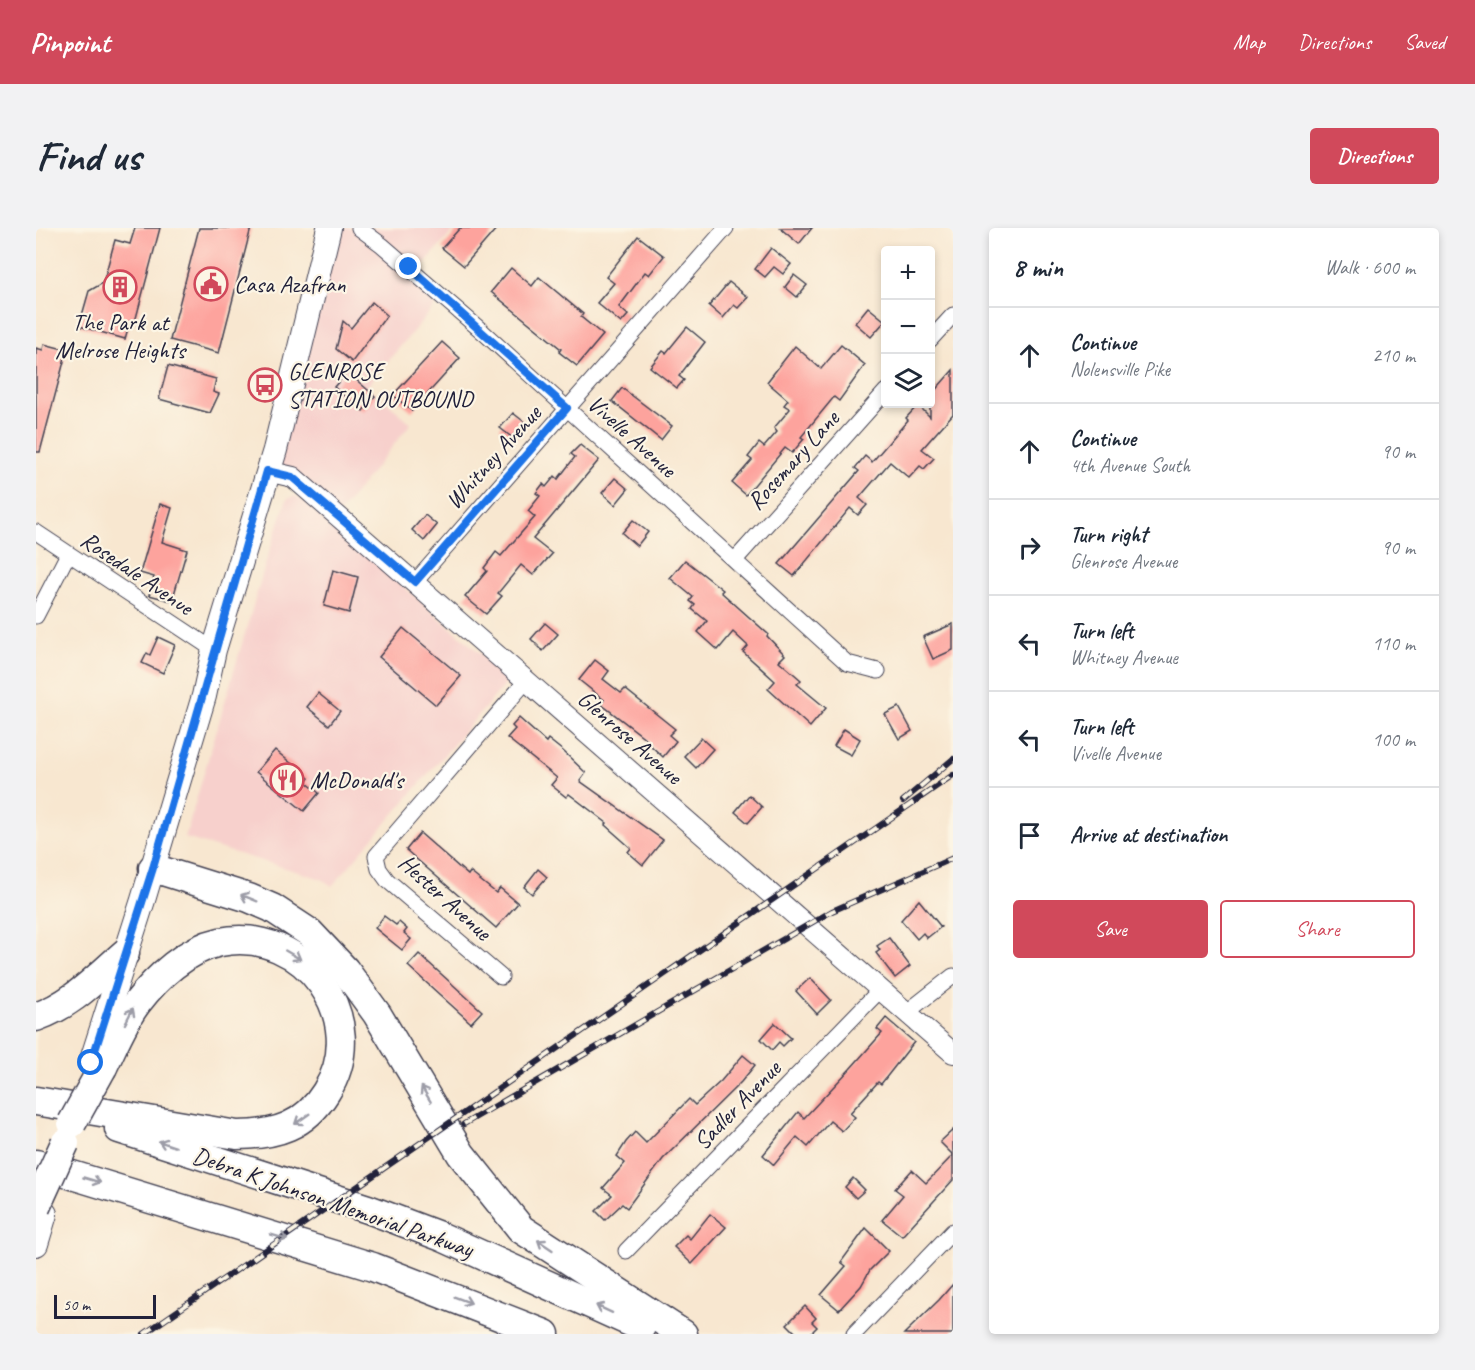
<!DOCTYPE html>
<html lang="en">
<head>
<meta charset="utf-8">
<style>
	body { margin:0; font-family:Caveat,sans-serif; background:#f2f2f3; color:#1f2937 }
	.controls { position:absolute; right:18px; top:18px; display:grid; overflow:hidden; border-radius:6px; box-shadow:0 3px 9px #0003 }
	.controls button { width:54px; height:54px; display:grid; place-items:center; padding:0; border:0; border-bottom:2px solid #e0e1e3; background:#fff; color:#1f2937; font:30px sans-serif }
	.scale { position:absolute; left:18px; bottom:15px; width:102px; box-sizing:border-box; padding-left:6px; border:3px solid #22223b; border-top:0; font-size:16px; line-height:21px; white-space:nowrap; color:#22223b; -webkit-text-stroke:4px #fcf5e5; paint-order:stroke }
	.stop { position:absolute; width:18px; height:18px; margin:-14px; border:4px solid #1a73e8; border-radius:50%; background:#fff }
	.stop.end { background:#1a73e8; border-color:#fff; box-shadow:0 2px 6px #0008 }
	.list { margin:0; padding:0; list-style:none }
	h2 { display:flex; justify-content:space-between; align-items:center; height:78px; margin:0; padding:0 24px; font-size:26px }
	h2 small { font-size:20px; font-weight:400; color:#747a83 }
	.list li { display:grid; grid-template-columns:39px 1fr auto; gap:18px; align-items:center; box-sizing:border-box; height:96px; padding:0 24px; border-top:2px solid #e0e1e3 }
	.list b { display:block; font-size:22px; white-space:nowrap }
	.list p { margin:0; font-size:20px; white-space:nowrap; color:#747a83 }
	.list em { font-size:20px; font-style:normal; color:#747a83 }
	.actions { display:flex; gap:12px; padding:18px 24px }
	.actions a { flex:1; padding:14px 0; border:2px solid #d1495b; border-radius:6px; text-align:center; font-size:21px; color:#d1495b }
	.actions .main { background:#d1495b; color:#fff }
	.icon { flex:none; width:33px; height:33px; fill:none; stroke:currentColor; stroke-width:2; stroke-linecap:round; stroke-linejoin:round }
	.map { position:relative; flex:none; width:917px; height:1106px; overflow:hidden; border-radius:6px }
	header { display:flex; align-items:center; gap:36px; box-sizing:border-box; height:84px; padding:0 30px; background:#d1495b; color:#fff }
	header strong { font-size:28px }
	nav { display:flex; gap:33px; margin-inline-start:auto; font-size:21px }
	.intro { display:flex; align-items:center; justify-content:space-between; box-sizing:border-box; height:144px; padding:0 36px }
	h1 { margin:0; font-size:42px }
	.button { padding:15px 27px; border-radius:6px; background:#d1495b; color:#fff; font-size:21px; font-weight:700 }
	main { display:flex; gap:36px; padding:0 36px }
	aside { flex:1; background:#fff; border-radius:6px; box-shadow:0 3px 9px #0003 }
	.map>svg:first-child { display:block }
	.built { fill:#f7d0cc }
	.building { fill:#fda39d }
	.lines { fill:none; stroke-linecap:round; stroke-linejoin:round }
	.minor-casing { stroke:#424051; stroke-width:17 }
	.tertiary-casing { stroke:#424051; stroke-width:22 }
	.primary-casing { stroke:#424051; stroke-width:26 }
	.motorway-casing { stroke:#424051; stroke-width:31 }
	.minor { stroke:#fff; stroke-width:15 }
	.tertiary { stroke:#fff; stroke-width:20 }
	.primary { stroke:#fff; stroke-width:24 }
	.motorway { stroke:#fff; stroke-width:28 }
	.rail-casing { stroke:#22223b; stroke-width:6 }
	.rail { stroke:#fcf5e5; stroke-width:4; stroke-dasharray:11; stroke-linecap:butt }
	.motorway-bridge-casing { stroke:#424051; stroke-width:31; stroke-linecap:butt }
	.motorway-bridge { stroke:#fff; stroke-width:28 }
	.oneway { stroke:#9c9ca7 }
	.route { stroke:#1a73e8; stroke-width:8 }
	.labels { text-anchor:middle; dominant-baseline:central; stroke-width:4.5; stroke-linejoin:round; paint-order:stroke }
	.poi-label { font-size:24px; fill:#22223b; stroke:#fcf5e5; text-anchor:start }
	.street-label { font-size:24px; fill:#22223b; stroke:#fcf5e5 }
</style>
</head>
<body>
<header>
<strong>Pinpoint</strong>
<nav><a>Map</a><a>Directions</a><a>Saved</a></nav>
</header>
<div class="intro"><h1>Find us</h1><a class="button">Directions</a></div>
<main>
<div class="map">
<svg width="917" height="1106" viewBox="0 0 917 1106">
	<rect width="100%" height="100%" fill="#fcf5e5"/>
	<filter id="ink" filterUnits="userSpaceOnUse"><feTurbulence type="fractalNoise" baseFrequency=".0167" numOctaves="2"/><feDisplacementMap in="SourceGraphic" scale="12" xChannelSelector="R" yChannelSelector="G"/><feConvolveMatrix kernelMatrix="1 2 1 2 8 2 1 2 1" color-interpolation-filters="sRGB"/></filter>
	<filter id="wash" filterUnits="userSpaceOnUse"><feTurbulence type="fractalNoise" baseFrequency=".008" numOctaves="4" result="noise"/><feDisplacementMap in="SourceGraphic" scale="24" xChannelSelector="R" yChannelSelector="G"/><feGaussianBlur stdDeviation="1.35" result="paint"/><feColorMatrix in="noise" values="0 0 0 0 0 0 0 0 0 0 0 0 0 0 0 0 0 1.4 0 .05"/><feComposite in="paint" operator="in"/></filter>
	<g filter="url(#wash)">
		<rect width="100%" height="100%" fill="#f8e7d0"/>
		<g class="built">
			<polygon points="293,0 420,0 380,45 407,68 331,158 375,195 301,288 231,243"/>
			<polygon points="258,268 268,272 467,445 471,454 296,658 286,651 149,610 230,334 251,271"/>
		</g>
		<g id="blocks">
			<g class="building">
				<polygon points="99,0 124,0 99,94 94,93 89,111 43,98 53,63 67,55 79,12 94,16"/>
				<polygon points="163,0 215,0 183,125 134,112"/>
				<polygon points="424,0 461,0 428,38 406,20"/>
				<polygon points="744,0 776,0 763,16"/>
				<polygon points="602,8 628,28 613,47 609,44 583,79 592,87 585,95 561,75 578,55 570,49"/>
				<polygon points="735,20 755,36 747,46 738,39 729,49 719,41"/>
				<polygon points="475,40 496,58 503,49 547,86 545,89 567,107 541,138 523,124 525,121 455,64"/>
				<polygon points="758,47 771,57 761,69 749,59"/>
				<polygon points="693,54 712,69 702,80 698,77 687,90 673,78"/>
				<polygon points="336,74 351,87 316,134 300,121 307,93 315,100"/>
				<polygon points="832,79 849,93 835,109 819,95"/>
				<polygon points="651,99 669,114 643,148 648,152 641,160 614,139 627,123 630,125"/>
				<polygon points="406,114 424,130 376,183 357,167"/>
				<polygon points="8,116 31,122 4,224 0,224 0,120 7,122"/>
				<polygon points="805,117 829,137 803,173 798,169 765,209 768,211 756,225 749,220 710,267 696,255 716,232 712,229 723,215 728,219 741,204 738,200 754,181 748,177 752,172 731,154 759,118 785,141"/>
				<polygon points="132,138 180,151 177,164 183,166 174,185 123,171"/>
				<polygon points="917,142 917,186 886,221 898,230 888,241 884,238 873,250 854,234 823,270 831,277 822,287 814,280 758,348 743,336 823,243 819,240 829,228 836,234 872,192 870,190 882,177 894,189 894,168"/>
				<polygon points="311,144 339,168 327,183 298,159"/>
				<polygon points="586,160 636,198 625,212 576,173"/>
				<polygon points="477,185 491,196 478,211 464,200"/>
				<polygon points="544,217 563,232 497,311 516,326 497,347 485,337 462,365 466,368 450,386 429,369 451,343 448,340 460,324 465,328 499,289 492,283 504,268 500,265 507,256 510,259 519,248 522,251 539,229 535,226"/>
				<polygon points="579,250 592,261 579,277 566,265"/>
				<polygon points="124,276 136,280 126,314 151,322 136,373 113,367 118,349 104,345"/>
				<polygon points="389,287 401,297 388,313 376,302"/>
				<polygon points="597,292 612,304 601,318 586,305"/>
				<polygon points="649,332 687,362 685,364 732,406 731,408 749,427 743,433 765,452 761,456 790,480 774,499 732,461 739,453 707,424 712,418 697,404 682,422 662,404 671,393 656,381 659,377 654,373 657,369 634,350"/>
				<polygon points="297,342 322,349 313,385 288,378"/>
				<polygon points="509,395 522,406 507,423 495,411"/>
				<polygon points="917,396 917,422 897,431 887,409"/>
				<polygon points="367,400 425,448 400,477 343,429"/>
				<polygon points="122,409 139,417 127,445 106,435 111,425 114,427"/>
				<polygon points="559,432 573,443 567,451 585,465 589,461 639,501 633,507 640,513 627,529 613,516 614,514 565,476 568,472 543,452"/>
				<polygon points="282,465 304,483 293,497 271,479"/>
				<polygon points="863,479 876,503 863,511 849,486"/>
				<polygon points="483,490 510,514 512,511 527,523 550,545 544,553 627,612 607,637 592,624 595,620 569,597 571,595 533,566 530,569 515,557 521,550 471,510 479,501 476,498"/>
				<polygon points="808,501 824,511 815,527 798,518"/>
				<polygon points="665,510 677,521 660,540 648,528"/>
				<polygon points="239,522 273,550 270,554 283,565 268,583 220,544"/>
				<polygon points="713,567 726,579 712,595 699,584"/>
				<polygon points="384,605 432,647 434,644 460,665 464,660 482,675 460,700 370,622"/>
				<polygon points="502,641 511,649 496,666 488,659"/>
				<polygon points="883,672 905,699 891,710 887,705 881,711 865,692"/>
				<polygon points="348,688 360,697 363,694 371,701 368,705 375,711 366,722 339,700"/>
				<polygon points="853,710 874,738 859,750 840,725 844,722 841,718"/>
				<polygon points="383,726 446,783 435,795 372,738"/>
				<polygon points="774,750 795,772 781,786 760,763"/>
				<polygon points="850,790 878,814 845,856 842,854 814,885 819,889 806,903 794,893 772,919 761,909 738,937 727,927 762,884 768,890 814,841 846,805 841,801"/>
				<polygon points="739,795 755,810 747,818 743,814 736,822 725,811"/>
				<polygon points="707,827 719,837 705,854 627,931 591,980 586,976 569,992 560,983 576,967 567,960 589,935 581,928 590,914 599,904 610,915 653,871 659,877 685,853"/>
				<polygon points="917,902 917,952 866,1008 846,992 867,967 859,961 876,942 890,955 917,927 904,914"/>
				<polygon points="817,950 829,962 820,970 809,959"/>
				<polygon points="674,986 690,999 656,1036 638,1019 650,1007 654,1011"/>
				<polygon points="830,1000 853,1023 834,1042 825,1058 803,1082 785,1067 810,1038 805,1034"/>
				<polygon points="917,1056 917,1106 868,1106 903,1072"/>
				<polygon points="769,1078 780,1090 776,1094 781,1099 774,1106 761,1106 751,1096"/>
			</g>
		</g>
	</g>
	<g filter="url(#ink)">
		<use href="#blocks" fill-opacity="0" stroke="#424051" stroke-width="1.5"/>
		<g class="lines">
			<g class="minor-casing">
				<g id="minor">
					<polyline points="323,0 346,17 447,104 811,435 842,443"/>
					<polyline points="894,112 917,87"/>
					<polyline points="0,304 178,422"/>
					<polyline points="699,332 850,163"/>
					<polyline points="379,354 690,0"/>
					<polyline points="0,388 32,326"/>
					<polyline points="465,749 351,652 343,641 340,628 491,452"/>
					<polyline points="870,785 917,748"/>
					<polyline points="590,1023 844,762"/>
					<polyline points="818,1106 917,1003"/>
				</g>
			</g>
			<g class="tertiary-casing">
				<polyline id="tertiary" points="231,243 257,249 917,825"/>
			</g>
			<g class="primary-casing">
				<g id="primary">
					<polyline points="55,835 107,672 168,468 178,422 239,222 293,0"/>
					<polyline points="0,1016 9,986"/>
				</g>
			</g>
			<g class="motorway-casing">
				<g id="motorway">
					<polyline points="117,640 213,670 236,680 274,705 309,742 341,786 425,926 485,1001 647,1106"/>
					<path d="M 0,789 C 37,776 60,750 89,725"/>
					<path d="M 0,873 L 201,907 C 240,907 269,898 290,864 C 336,792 268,697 184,714 C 151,721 121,749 101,775 C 87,793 77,819 67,839"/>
					<polyline points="83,901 332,981 406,1009 605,1099"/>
					<polyline points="0,936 337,1039 509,1106"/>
				</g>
			</g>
			<use href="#minor" class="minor"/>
			<use href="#tertiary" class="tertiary"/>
			<use href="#primary" class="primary"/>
			<use href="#motorway" class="motorway"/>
			<g class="rail-casing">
				<g id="rail">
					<polyline points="867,573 917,531"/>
					<polyline points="428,896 796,683 917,630"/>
					<polyline points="108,1106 917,547"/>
				</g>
			</g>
			<use href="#rail" class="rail"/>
			<g class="motorway-bridge-casing">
				<g id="motorway-bridge">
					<polyline points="36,895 67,839"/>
					<polyline points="0,979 29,915"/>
				</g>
			</g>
			<use href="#motorway-bridge" class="motorway-bridge"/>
		</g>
		<defs><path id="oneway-shaft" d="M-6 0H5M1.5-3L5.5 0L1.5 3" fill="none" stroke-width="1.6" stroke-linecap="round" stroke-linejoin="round" transform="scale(1.5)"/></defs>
		<g class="oneway">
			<use href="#oneway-shaft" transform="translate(213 670) rotate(-158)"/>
			<use href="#oneway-shaft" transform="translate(257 727) rotate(30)"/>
			<use href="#oneway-shaft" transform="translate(93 788) rotate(-63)"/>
			<use href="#oneway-shaft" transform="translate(390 866) rotate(-121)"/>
			<use href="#oneway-shaft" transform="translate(266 891) rotate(145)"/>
			<use href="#oneway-shaft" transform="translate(131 916) rotate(-162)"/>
			<use href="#oneway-shaft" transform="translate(56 952) rotate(16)"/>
			<use href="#oneway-shaft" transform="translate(243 1009) rotate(17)"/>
			<use href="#oneway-shaft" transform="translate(509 1017) rotate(-146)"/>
			<use href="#oneway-shaft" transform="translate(427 1072) rotate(21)"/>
			<use href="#oneway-shaft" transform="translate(568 1081) rotate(-155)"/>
		</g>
	</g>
	<g class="lines" filter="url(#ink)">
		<polyline class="route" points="55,835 117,640 231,243 256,249 379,354 531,180 373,39"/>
	</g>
	<defs>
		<g id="civic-ring" transform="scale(1.725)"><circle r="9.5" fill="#fcf5e5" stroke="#d1495b" stroke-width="1.5"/><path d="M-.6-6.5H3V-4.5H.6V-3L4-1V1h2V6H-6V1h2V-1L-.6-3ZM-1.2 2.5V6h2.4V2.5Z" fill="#d1495b"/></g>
		<g id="building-ring" transform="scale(1.725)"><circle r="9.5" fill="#fcf5e5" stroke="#d1495b" stroke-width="1.5"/><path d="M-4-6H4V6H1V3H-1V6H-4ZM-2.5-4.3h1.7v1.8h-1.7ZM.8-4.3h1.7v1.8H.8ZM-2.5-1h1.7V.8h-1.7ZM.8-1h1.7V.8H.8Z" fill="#d1495b"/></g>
		<g id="bus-ring" transform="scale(1.725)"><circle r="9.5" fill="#fcf5e5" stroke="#d1495b" stroke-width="1.5"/><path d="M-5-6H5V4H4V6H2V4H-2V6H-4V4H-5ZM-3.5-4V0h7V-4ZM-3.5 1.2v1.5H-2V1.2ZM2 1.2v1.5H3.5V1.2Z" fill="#d1495b"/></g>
		<g id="restaurant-ring" transform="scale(1.725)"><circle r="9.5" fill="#fcf5e5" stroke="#d1495b" stroke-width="1.5"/><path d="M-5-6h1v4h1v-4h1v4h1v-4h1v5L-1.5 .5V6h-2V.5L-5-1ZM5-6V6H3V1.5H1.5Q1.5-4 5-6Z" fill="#d1495b"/></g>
	</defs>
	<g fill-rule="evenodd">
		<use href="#civic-ring" x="175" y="56"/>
		<use href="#building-ring" x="84" y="59"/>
		<use href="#bus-ring" x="229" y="157"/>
		<use href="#restaurant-ring" x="251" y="552"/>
	</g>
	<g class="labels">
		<g class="poi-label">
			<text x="198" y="56">Casa Azafran</text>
			<text x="84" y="94" text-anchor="middle">The Park at<tspan x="84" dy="28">Melrose Heights</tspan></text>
			<text x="252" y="143">GLENROSE<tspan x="252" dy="28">STATION OUTBOUND</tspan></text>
			<text x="274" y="552">McDonald's</text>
		</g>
		<g class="street-label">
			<text transform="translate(596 208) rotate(42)">Vivelle Avenue</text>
			<text transform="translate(457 229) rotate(-48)">Whitney Avenue</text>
			<text transform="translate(757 232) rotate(-48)">Rosemary Lane</text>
			<text transform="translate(101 345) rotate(34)">Rosedale Avenue</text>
			<text transform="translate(594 509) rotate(41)">Glenrose Avenue</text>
			<text transform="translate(409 669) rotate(42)">Hester Avenue</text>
			<text transform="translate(701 877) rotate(-46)">Sadler Avenue</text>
			<text transform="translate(297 974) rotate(19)">Debra K Johnson Memorial Parkway</text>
		</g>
	</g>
</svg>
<div class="controls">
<button>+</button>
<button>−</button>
<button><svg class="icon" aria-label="layers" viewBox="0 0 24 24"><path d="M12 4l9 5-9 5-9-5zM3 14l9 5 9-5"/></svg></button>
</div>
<div class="scale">50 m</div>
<div class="stop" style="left:55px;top:835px"></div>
<div class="stop end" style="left:373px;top:39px"></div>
</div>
<aside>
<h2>8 min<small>Walk · 600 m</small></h2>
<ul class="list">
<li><svg class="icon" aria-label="ahead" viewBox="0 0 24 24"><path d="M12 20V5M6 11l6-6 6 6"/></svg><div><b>Continue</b><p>Nolensville Pike</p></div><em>210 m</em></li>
<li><svg class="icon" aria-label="ahead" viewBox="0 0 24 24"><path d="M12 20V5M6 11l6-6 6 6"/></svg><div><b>Continue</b><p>4th Avenue South</p></div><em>90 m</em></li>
<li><svg class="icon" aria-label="right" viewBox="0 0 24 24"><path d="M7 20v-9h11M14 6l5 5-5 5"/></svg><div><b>Turn right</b><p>Glenrose Avenue</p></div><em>90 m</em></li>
<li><svg class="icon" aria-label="left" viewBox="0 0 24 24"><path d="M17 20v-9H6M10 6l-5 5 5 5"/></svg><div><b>Turn left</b><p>Whitney Avenue</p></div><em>110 m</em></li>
<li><svg class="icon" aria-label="left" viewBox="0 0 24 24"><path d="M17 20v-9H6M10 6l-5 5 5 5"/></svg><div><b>Turn left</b><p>Vivelle Avenue</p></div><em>100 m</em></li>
<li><svg class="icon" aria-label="arrive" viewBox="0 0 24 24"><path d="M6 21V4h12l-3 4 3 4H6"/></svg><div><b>Arrive at destination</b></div></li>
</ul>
<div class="actions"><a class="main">Save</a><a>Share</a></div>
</aside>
</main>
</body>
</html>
